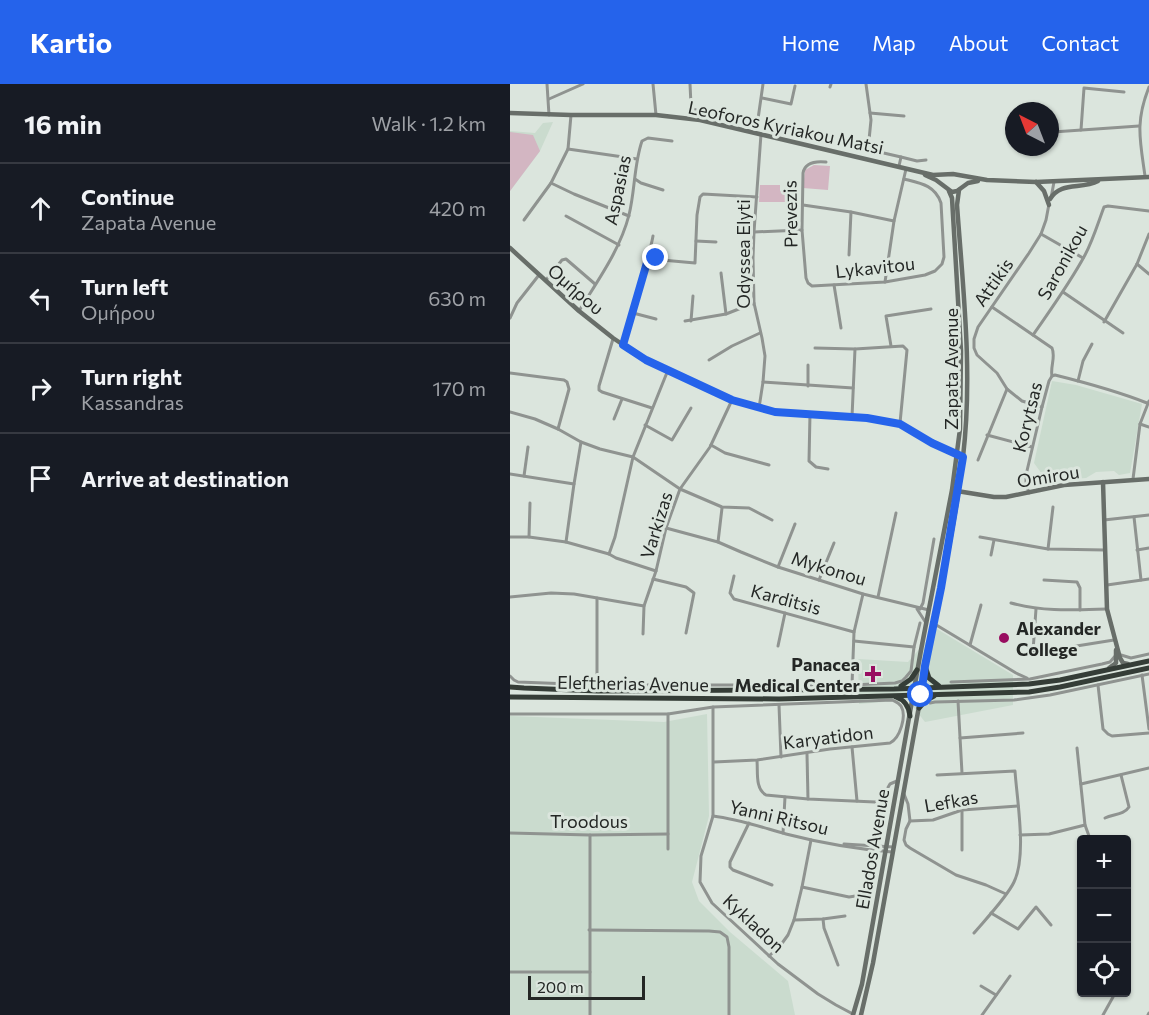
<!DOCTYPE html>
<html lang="en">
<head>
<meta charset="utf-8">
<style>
	body { margin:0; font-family:Commissioner,sans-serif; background:#242831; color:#f1f3f6 }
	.controls { position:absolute; right:18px; bottom:18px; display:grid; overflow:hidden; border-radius:6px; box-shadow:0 2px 4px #0004 }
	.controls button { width:54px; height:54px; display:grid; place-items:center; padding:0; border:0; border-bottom:2px solid #363941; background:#171b24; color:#f1f3f6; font:30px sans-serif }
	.compass { position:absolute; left:495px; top:18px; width:54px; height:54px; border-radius:50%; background:#171b24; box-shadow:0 2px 4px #0004; rotate:318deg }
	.scale { position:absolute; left:18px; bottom:15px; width:117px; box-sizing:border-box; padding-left:6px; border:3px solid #242725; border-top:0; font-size:16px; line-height:21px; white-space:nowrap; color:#242725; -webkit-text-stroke:4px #dbe5dd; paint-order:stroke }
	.stop { position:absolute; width:18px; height:18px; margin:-14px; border:4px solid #2563eb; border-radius:50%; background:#fff }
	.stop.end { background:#2563eb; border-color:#fff; box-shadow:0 2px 6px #0008 }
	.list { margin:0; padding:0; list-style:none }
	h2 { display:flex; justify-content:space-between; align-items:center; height:78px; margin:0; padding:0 24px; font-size:26px }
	h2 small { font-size:20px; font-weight:400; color:#9ea1a6 }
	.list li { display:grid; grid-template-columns:39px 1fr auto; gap:18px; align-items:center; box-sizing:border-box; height:90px; padding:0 24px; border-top:2px solid #363941 }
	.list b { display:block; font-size:22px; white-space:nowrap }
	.list p { margin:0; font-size:20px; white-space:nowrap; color:#9ea1a6 }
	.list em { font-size:20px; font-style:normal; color:#9ea1a6 }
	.icon { flex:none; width:33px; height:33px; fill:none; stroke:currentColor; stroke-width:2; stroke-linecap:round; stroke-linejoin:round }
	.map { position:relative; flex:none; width:639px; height:931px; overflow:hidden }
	header { display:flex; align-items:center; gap:36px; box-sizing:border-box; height:84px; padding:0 30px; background:#2563eb; color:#fff }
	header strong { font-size:28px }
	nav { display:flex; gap:33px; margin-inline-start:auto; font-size:21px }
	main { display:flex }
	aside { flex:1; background:#171b24 }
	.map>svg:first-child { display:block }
	.built { fill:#cadbce }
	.green { fill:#d3b6c2 }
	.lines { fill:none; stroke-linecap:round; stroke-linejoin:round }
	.street { stroke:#8f9390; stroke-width:3 }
	.secondary { stroke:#686e69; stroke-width:4.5 }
	.highway { stroke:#353d37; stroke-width:5 }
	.route { stroke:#2563eb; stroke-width:8 }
	.poi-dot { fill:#980d60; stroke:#dbe5dd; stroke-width:2 }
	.labels { text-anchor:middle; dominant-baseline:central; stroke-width:6; stroke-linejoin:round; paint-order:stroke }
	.street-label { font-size:18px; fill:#242725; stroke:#dbe5dd }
	.poi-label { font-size:18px; font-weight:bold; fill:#242725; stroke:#dbe5dd; text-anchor:start }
</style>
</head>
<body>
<header>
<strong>Kartio</strong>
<nav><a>Home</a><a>Map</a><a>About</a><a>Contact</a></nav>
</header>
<main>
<aside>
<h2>16 min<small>Walk · 1.2 km</small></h2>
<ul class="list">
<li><svg class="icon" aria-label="ahead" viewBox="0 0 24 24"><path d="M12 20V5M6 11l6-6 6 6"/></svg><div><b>Continue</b><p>Zapata Avenue</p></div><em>420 m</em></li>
<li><svg class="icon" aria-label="left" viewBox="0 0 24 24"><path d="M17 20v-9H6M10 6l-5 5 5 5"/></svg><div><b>Turn left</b><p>Ομήρου</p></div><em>630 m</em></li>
<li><svg class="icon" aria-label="right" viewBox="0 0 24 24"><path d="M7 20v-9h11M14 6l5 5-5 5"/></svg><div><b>Turn right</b><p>Kassandras</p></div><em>170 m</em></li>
<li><svg class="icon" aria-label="arrive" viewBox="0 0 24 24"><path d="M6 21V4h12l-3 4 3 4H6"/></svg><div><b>Arrive at destination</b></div></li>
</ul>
</aside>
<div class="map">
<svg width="639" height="931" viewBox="0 0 639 931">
	<rect width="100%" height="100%" fill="#dbe5dd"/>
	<g class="built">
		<polygon points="43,38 30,67 0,107 0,47 25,49 33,39"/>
		<polygon points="542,297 566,301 632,320 620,389 609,391 604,387 586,388 576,394 537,397 524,379"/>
		<polygon points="427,545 503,591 503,621 415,638 398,616 349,620 348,575 398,578"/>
		<polygon points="197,630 199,732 182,798 189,817 220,848 278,897 285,931 0,931 0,632 154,638"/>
	</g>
	<g class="green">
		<polygon points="0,48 23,51 30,67 0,107"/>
		<polygon points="304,81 320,82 318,106 293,104 295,86"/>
		<polygon points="250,101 270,101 270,107 280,107 281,118 249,118"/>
	</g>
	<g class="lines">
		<g class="street">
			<polyline points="37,0 39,31"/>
			<polyline points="143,0 146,31"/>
			<polyline points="180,0 181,21 183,25 197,30 243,39 248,35 253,0"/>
			<polyline points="356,0 361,36 359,56 359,61 365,67 391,73 389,82"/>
			<polyline points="320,3 321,0"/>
			<polyline points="252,14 281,20 285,2"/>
			<polyline points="39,15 73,0"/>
			<polyline points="360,29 394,32"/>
			<polyline points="571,46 574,4 614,8"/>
			<polyline points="543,48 629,42"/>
			<polyline points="58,65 127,75"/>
			<polyline points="391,73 407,77 416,76"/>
			<path d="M 316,78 C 306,77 295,78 293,89 L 292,146 L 296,194 L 298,199 L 302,202 L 375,198 L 415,191 L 425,187 L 432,180 L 434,173 L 431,119 C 425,101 410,99 394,95"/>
			<path d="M 635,92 C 630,56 625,38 639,3"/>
			<polyline points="125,95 131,99 153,106"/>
			<polyline points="41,99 64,110 119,132"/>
			<polyline points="541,114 544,98"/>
			<polyline points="293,121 341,128 384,137"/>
			<polyline points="56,132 109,161"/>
			<polyline points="14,136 41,99 58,65 61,31"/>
			<polyline points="244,148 292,146"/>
			<polyline points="531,150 573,174"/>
			<polyline points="186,157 206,158"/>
			<polyline points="339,171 341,128"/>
			<polyline points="139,174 143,173 152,176 185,179 187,131 190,113 193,110 247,113"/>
			<polyline points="627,180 639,190"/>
			<polyline points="211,189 216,230"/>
			<polyline points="36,196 52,176 56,175 85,200"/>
			<polyline points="375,198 384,137 396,85"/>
			<polyline points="324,201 331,244"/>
			<polyline points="553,208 613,249"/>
			<path d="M 482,223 L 542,264 C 546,273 540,283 542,292"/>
			<path d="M 69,227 C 88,196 110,166 119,131 C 125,107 124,80 132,57 L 138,54 L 162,57"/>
			<polyline points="123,229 146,235"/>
			<polyline points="0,234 7,219 29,191"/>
			<polyline points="175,237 216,230 244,219"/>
			<polyline points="181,237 183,212"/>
			<polyline points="594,238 627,180 639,150"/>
			<path d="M 523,251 C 541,225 560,199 575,171 C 583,156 588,139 594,123 L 598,122 L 639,127"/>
			<polyline points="103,255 89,302 89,306 92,308 142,324"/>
			<path d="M 113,261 C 119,241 124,222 129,202 C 134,185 140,169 143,152"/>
			<polyline points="381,262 376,232 421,225"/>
			<polyline points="305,264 345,265"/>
			<polyline points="199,276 222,262 250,249"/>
			<polyline points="298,281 298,302"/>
			<polyline points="0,289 54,296 57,298 59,305 48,345"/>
			<polyline points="568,297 573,277 582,260"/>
			<polyline points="253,298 343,304"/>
			<polyline points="532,323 512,317 497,305 487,289 467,271 464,264 464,255 468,243 519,169 531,150 536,136 539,120"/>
			<polyline points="249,324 253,298 255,272 252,254 244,219 243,174 244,148 251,50"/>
			<polyline points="0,328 25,335 48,345 71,358 90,365 123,373 170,405 212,423 239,424 262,436"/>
			<polyline points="300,330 299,377 306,383 318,385"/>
			<polyline points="342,333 345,265 393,262 397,266 390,339"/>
			<polyline points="104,335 112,315"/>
			<polyline points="630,340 639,343"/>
			<polyline points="135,341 162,356 181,324"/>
			<polyline points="477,351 522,363"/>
			<polyline points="201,361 215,369 259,381"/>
			<polyline points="468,376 497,305"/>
			<polyline points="0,390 64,400"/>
			<polyline points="14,392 18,363"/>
			<polyline points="623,395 630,340 639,317"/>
			<path d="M 519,409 L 516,400 L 516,391 L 532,323 L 539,297 L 542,292 L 545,291 C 577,299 607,307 637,319"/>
			<polyline points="624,433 631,496"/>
			<polyline points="594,436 639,431"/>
			<polyline points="156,444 208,458 231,468 268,483 309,496 353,510 419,526"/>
			<polyline points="0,453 19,453 56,458 99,470 106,474 146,487"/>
			<polyline points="19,453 20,419"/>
			<polyline points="470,453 538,465 595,466"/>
			<polyline points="56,458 64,400 71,358"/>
			<polyline points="208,458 212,424"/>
			<polyline points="538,465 543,423"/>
			<polyline points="627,466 639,464"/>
			<polyline points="99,470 105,453 123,373 158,286"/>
			<polyline points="481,471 484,456"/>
			<polyline points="268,483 285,440"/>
			<polyline points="224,492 220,509 224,515 344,548"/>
			<polyline points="143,495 176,503 184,509 176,549"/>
			<polyline points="309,496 324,459"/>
			<polyline points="534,496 567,498 570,504 570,526"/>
			<polyline points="597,501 639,495"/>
			<polyline points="0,513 41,509 64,510 134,522"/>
			<polyline points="368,513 386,429"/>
			<path d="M 501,519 C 534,528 563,526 597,525"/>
			<polyline points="407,525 416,539"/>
			<polyline points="410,525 413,519 424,455"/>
			<polyline points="526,525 523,567 529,568 604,556"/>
			<polyline points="423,539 506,589 517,594"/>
			<polyline points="133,550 134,522 146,487 156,444 170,405 200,363 222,316"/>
			<polyline points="344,557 404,563"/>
			<polyline points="460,561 471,521"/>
			<polyline points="268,562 275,529"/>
			<polyline points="632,591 639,645"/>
			<polyline points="0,592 4,596 8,598 87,601 342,601 385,599 392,597 396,593 401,587 404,563 410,539"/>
			<polyline points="441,598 520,595 592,580 600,578 606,571 611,571 621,574 639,570"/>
			<polyline points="87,601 87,514"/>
			<polyline points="342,601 344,548 353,510"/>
			<polyline points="588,601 593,645 598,650 602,652 639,649"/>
			<polyline points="448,617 452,689"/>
			<polyline points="420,619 425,618 504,616 540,611 639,590"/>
			<polyline points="269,621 271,673"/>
			<polyline points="203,623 203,732 191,772 190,798 202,819 268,880 308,910 326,921 343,930"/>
			<path d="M 0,630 L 158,630 L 203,623 L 382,616 C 386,618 388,618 391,622 C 397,632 390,654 380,659 L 320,665 L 247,676 L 204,678"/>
			<polyline points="158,630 158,765"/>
			<polyline points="450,654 513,649"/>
			<polyline points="342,663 347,717"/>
			<polyline points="567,664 575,741 579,752"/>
			<polyline points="297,670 298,715"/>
			<path d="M 247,677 C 248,688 245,705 256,711 L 298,715 L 365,718 L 370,717 L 380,700 L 387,697"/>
			<path d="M 427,691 L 505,687 C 507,717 517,771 504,798 C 497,813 475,836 464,849"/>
			<polyline points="571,700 639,684"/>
			<polyline points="394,710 398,720 400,737"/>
			<polyline points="452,726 452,766"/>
			<path d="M 203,732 C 228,735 251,743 276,750 C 311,759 346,765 382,768"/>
			<path d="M 595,734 C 603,730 614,731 619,723 L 611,691"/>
			<polyline points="239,739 220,778 220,783 223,786 262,801"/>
			<polyline points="0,749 80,751 158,750"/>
			<polyline points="273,749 275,713"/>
			<polyline points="80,751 80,931"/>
			<polyline points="510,751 539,750 575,741"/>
			<polyline points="334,760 383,763"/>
			<polyline points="292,803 339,813 352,811"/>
			<polyline points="496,810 476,801 446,791 400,764 396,761 394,756 396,745 400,737 423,736 452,726 508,722"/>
			<polyline points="481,829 508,845 526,823 541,841"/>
			<polyline points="313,835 314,844 328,881"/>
			<polyline points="284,836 313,835 335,832"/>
			<polyline points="79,846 199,847 210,848 217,853 219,863 219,931"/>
			<polyline points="259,872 270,862 278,851 284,836 292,803 301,756"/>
			<polyline points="0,888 80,888"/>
			<polyline points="471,902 486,911"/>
			<polyline points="472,931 500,892"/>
			<polyline points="593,931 603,913"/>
			<polyline points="638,931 639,929"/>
		</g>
		<g class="secondary">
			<polyline points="0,29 61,31 146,31 190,36 423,91 443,90 477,96 526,98 639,93"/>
			<polyline points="415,91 426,96 442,108 447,107 458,99 468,97"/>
			<polyline points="526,98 534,107 539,121"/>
			<path d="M 540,115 C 551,97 571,106 588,97"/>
			<polyline points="0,164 69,227 103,254 136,276 222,316 249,324 265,328 357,334 390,340 422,359 448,371"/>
			<polyline points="593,398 597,525 610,574 613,579 618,580"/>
			<polyline points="447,407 484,413 496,413 554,401 639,395"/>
			<polyline points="599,584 606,579 606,566"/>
			<polyline points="343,931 352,900 411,566 442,406 450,345 451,267 442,114 439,107"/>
			<path d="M 351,931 L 363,879 L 411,611 C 413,575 424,539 431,503 C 440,460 448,416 453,373 C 463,289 453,205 447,121 L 449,106"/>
		</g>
		<g class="highway">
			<polyline points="415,582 419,594 429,602"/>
			<polyline points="391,602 401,595 407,586"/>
			<polyline points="0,603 14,604 88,607 384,605 519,600 550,596 639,577"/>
			<polyline points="0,613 269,615 519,608 550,603 639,584"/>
			<path d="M 386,613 C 395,616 399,623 400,632"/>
			<polyline points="409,624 415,617 424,612"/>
		</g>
	</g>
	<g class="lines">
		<polyline class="route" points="146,174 141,173 138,175 113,261 136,276 222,316 265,328 357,334 390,340 422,359 453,373 431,504 415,582 411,611"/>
	</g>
	<g class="poi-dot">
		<circle cx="494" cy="554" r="6"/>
		<path d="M360 581h6v6h6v6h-6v6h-6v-6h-6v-6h6z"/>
	</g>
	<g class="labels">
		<g class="street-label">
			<text transform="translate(276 43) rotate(12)">Leoforos Kyriakou Matsi</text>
			<text transform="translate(107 106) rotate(-78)">Aspasias</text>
			<text transform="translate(280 130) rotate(-91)">Prevezis</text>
			<text transform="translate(233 170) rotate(-90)">Odyssea Elyti</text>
			<text transform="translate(552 178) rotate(-61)">Saronikou</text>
			<text transform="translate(365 183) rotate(-6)">Lykavitou</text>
			<text transform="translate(483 198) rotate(-55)">Attikis</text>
			<text transform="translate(66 205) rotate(41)">Ομήρου</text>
			<text transform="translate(441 285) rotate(-90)">Zapata Avenue</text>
			<text transform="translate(517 333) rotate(-76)">Korytsas</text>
			<text transform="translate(538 392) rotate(-9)">Omirou</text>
			<text transform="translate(146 441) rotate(-73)">Varkizas</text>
			<text transform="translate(319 484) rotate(17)">Mykonou</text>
			<text transform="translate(276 515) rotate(15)">Karditsis</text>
			<text transform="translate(123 599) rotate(1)">Eleftherias Avenue</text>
			<text transform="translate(318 653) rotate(-7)">Karyatidon</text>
			<text transform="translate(441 717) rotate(-10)">Lefkas</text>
			<text transform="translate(269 733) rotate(13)">Yanni Ritsou</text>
			<text x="79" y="737">Troodous</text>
			<text transform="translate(362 765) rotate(-80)">Ellados Avenue</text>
			<text transform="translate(244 839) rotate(43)">Kykladon</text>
		</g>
		<g class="poi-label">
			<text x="506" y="544">Alexander<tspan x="506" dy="21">College</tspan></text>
			<text x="350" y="580" text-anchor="end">Panacea<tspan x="350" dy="21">Medical Center</tspan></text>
		</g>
	</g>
</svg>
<div class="controls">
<button>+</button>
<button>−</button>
<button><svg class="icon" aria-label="locate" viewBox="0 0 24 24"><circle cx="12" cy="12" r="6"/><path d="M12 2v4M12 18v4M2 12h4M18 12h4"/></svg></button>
</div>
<svg class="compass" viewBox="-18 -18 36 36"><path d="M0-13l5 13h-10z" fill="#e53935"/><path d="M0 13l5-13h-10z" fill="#9ea1a6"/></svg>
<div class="scale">200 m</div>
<div class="stop" style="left:411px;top:611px"></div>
<div class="stop end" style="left:146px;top:174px"></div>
</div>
</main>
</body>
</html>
